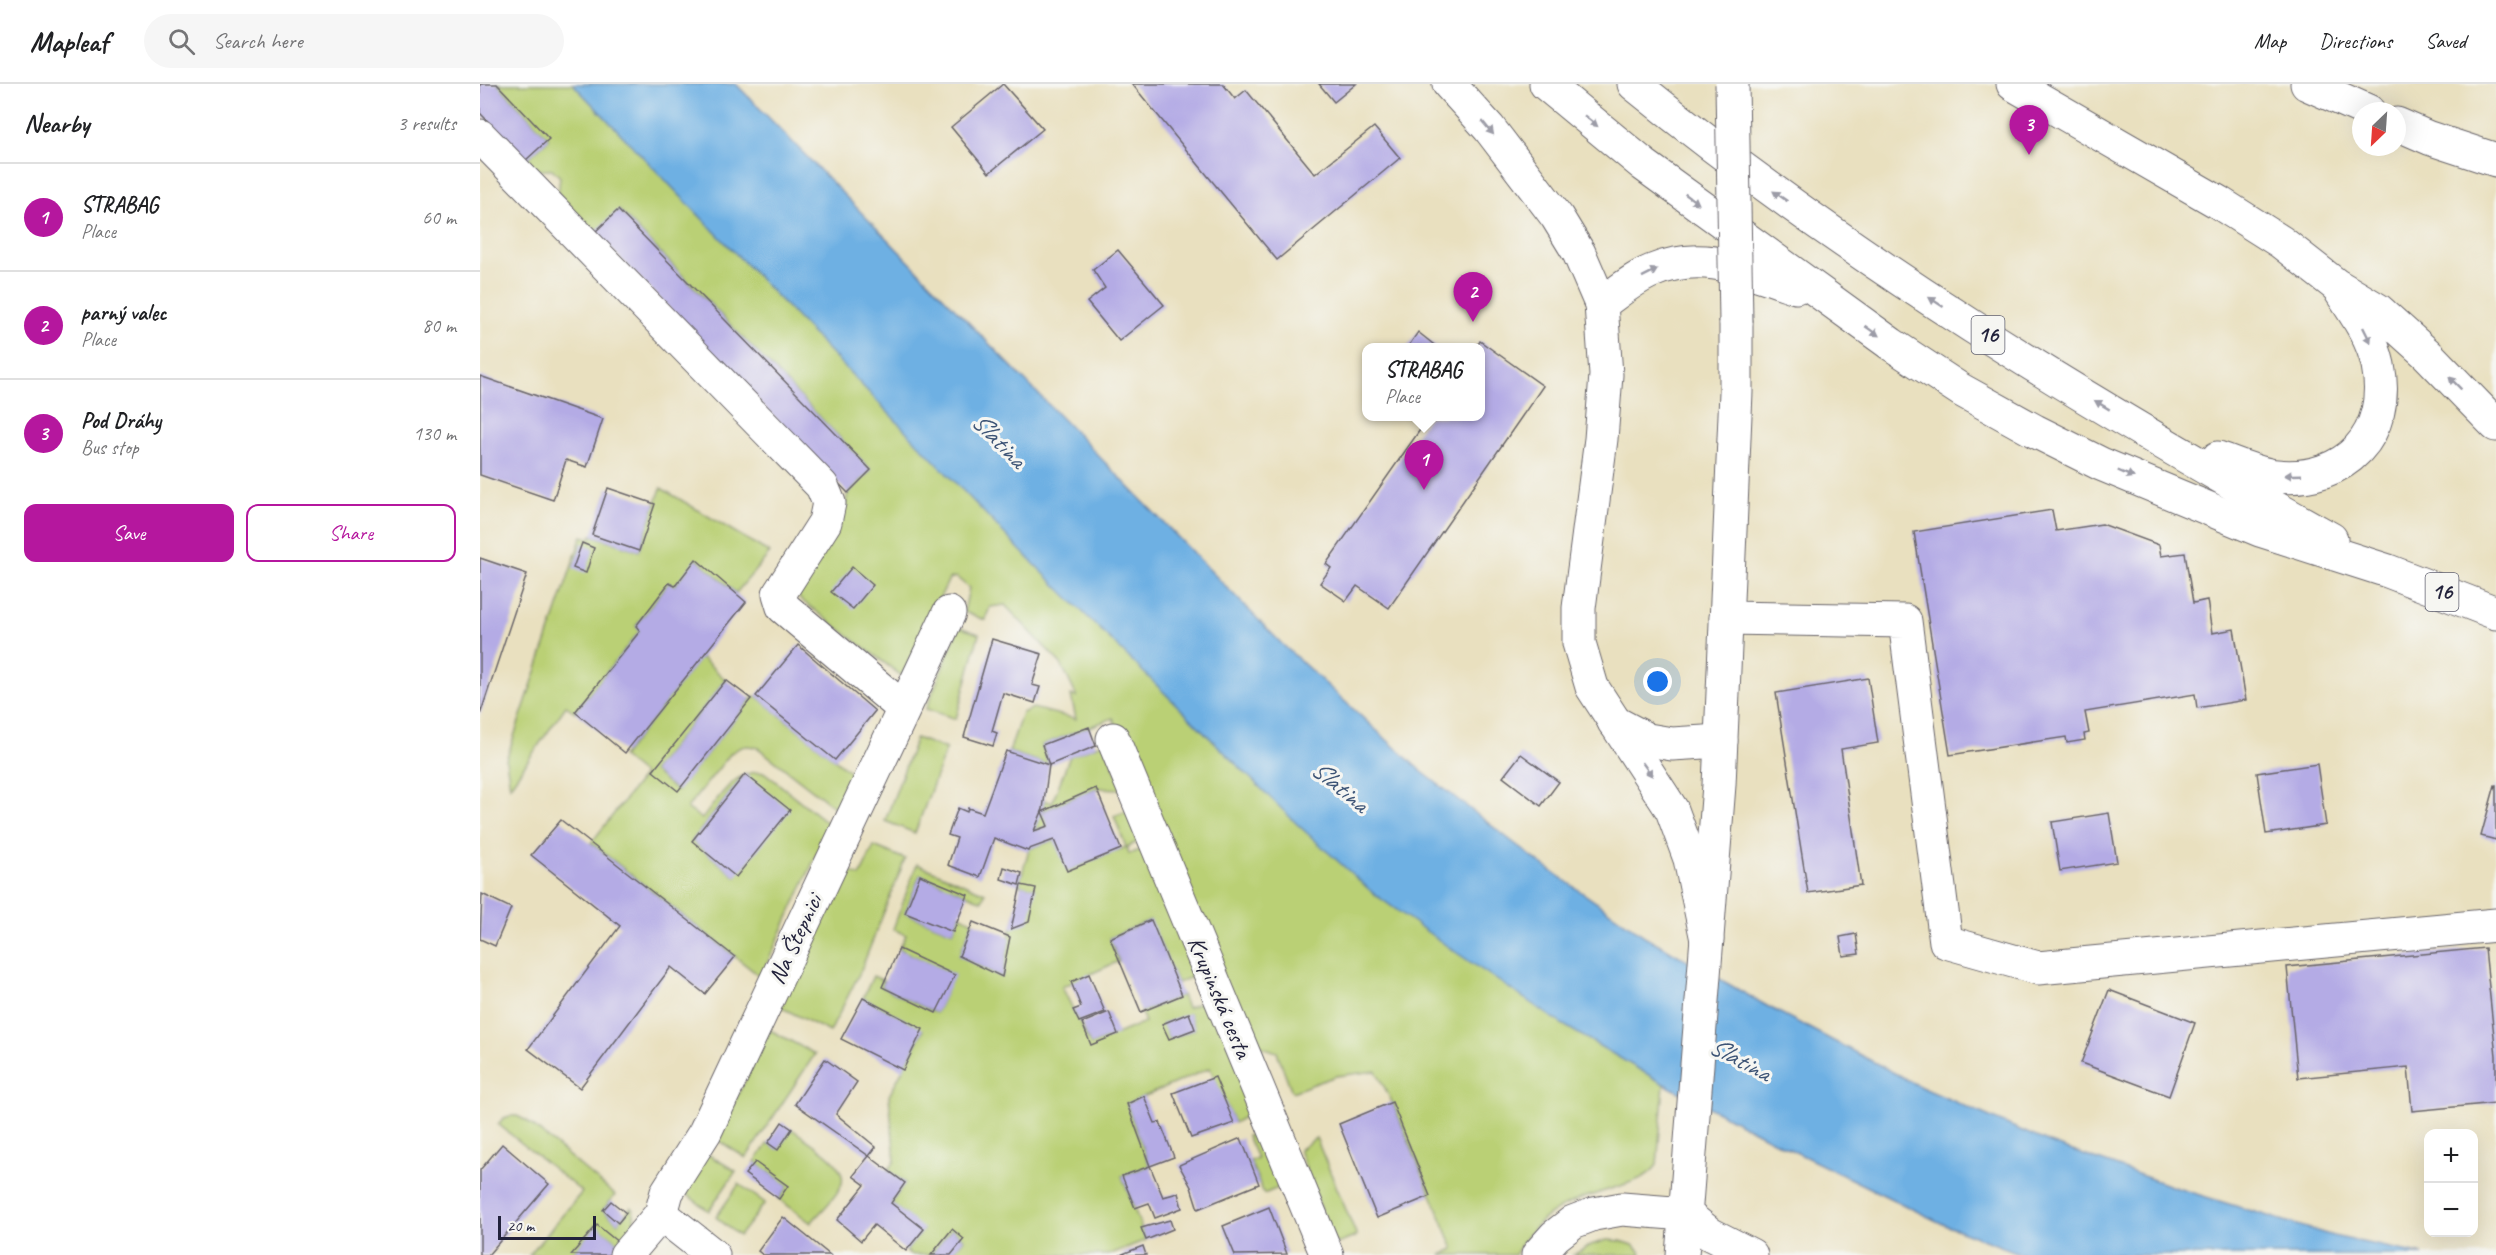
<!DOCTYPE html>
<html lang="en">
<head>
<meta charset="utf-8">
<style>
	body { margin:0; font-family:Caveat,sans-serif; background:#f6f6f6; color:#202124 }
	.controls { position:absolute; right:18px; bottom:18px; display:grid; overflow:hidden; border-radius:12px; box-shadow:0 6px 24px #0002 }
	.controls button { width:54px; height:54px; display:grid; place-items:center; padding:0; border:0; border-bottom:2px solid #e0e0e0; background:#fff; color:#202124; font:30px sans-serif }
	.compass { position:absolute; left:1872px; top:18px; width:54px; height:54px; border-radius:50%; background:#fff; box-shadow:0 6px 24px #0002; rotate:205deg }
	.scale { position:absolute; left:18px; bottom:15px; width:98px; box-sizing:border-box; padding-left:6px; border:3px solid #22223b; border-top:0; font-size:16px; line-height:21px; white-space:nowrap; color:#22223b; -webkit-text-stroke:4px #f6f6f2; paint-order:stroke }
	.you { position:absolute; left:1178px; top:598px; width:21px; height:21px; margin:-15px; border:4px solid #fff; border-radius:50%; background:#1a73e8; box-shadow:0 0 0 9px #1a73e833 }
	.badge { display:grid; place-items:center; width:39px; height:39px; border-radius:50%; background:#b5179e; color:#fff; font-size:20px; font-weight:700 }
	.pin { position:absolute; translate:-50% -50px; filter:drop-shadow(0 2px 3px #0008) }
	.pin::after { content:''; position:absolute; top:32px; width:21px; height:18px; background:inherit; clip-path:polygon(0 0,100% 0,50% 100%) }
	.popup { position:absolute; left:882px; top:259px; width:123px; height:78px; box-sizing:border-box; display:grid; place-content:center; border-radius:12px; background:#fff; filter:drop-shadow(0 2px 4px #0005); font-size:20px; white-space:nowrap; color:#757577 }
	.popup b { font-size:22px; color:#202124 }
	.popup::after { content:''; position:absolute; left:50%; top:100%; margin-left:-12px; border:12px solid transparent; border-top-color:#fff }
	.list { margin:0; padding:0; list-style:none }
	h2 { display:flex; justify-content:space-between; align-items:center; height:78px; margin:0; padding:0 24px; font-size:26px }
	h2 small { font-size:20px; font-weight:400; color:#757577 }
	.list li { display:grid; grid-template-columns:39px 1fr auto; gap:18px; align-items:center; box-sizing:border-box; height:108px; padding:0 24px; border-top:2px solid #e0e0e0 }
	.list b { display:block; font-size:22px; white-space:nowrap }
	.list p { margin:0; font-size:20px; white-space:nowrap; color:#757577 }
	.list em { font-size:20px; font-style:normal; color:#757577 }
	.actions { display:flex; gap:12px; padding:18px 24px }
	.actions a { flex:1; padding:14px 0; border:2px solid #b5179e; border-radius:12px; text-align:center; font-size:21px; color:#b5179e }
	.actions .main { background:#b5179e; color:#fff }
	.icon { flex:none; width:33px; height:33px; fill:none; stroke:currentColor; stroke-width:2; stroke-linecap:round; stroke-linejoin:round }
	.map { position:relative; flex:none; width:2016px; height:1171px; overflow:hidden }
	header { display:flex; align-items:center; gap:36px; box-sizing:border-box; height:84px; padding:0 30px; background:#fff; border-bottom:2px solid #e0e0e0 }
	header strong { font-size:28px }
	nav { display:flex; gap:33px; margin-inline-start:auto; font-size:21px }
	.search { width:420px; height:54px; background:#f6f6f6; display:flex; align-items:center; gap:15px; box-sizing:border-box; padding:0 21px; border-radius:33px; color:#757577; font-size:22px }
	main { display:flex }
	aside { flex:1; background:#fff }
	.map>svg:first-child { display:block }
	.green { fill:#bad074; stroke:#6e7958; stroke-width:1.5; fill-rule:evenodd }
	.water { fill:#6eb0e3; stroke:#48698f; stroke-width:1.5 }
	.building { fill:#b4abe5 }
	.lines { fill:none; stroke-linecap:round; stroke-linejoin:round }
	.minor-casing { stroke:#686469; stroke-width:35 }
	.major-casing { stroke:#686469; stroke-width:35 }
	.minor { stroke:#fff; stroke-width:33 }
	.major { stroke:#fff; stroke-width:33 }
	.minor-bridge-casing { stroke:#686469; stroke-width:35; stroke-linecap:butt }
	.minor-bridge { stroke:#fff; stroke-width:33 }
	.oneway { fill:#9c9ca7 }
	.labels { text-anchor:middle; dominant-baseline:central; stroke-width:6; stroke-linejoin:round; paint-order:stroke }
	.shield { fill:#f6f6f2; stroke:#626272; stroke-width:1.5 }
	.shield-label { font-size:22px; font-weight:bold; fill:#22223b }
	.street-label { font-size:24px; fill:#22223b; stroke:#f6f6f2 }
	.water-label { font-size:26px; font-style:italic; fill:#3d5476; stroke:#f6f6f2 }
</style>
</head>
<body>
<header>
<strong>Mapleaf</strong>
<div class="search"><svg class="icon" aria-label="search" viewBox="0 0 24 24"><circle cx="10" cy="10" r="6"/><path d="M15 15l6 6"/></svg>Search here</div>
<nav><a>Map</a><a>Directions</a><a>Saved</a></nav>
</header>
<main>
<aside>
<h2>Nearby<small>3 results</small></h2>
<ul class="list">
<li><span class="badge">1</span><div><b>STRABAG</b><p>Place</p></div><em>60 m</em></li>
<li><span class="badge">2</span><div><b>parný valec</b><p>Place</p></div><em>80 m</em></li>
<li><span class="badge">3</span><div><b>Pod Dráhy</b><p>Bus stop</p></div><em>130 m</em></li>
</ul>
<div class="actions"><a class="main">Save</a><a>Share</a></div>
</aside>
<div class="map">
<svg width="2016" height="1171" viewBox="0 0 2016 1171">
	<rect width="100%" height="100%" fill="#f6f6f2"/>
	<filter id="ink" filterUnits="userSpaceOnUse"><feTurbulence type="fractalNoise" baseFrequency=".0167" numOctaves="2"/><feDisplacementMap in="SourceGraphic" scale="12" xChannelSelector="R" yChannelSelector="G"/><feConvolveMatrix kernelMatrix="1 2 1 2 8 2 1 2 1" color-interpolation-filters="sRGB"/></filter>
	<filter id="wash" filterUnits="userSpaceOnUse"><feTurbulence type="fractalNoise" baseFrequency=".008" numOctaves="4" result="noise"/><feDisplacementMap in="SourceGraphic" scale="24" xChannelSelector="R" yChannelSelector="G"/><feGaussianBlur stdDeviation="1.35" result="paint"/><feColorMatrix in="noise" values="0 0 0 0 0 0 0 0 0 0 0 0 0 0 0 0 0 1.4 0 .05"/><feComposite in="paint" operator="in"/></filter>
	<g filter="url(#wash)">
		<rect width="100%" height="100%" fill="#e9e0bf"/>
		<g class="green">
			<path d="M 17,0 L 93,0 L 260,173 L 893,809 C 987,877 1084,940 1184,1000 L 1177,1081 C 1168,1094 1152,1098 1137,1103 C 1089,1119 1061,1124 1035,1171 L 961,1171 L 974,1165 L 912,1018 L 896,987 L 856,992 L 812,1008 L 797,968 L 766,957 L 633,634 L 562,661 L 569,681 L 529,668 L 542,629 L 553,624 L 596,635 L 591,611 L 597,613 L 581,580 L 525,521 L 510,523 L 505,536 L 484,528 L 489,504 L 476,493 L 469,495 L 422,592 L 312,509 L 362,434 L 368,409 L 391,386 L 139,126 L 115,148 L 78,110 L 80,93 L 72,85 C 59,88 55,86 46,76 L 69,55 Z"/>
			<polygon points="181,404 290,469 256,509 217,476 195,502 189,499 156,542 160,547 95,628 86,622 30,702 26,676 102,452 110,454 112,451 159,467"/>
			<polygon points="479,543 499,550 476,635 446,625"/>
			<path d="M 221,573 L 246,596 L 173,687 L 197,707 L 271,615 L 276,612 L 373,690 L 357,725 L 278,664 C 266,660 261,662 251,669 L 207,724 L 222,735 C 238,715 255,683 285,689 L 350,741 L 281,893 L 111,759 L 164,691 L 142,673 ZM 265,690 L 256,793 L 212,757 Z"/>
			<polygon points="436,654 466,665 435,749 405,737"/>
			<polygon points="624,659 643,705 616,704 563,727 568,742 554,747 563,725 564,716 572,719 590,672"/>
			<path d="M 650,726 L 660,757 L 647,763 L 649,770 L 663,765 L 722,889 L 697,899 L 670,836 L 630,854 L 639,877 L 582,903 L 611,961 L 665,938 L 661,928 L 702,911 L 707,924 L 733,914 L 776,1026 L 754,1039 L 730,984 L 647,1020 L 670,1082 L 642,1092 L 666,1156 L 628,1171 L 471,1171 L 484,1155 L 472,1145 L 451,1171 L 432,1171 L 426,1167 L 443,1146 L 411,1119 L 425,1099 L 408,1086 L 415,1077 L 409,1012 L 443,946 L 383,914 L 393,892 L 404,897 L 402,903 L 456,929 L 474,891 L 419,865 L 426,851 L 413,845 L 437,780 L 505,809 L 502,817 L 440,791 L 425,829 L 473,848 L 480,831 L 493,838 L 479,872 L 522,893 L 531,845 L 555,804 L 539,801 L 549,765 L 574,756 L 588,786 L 646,763 L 634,732 ZM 709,930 L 715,945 L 689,955 L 683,940 Z"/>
			<polygon points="394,762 425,775 381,886 350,948 298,922 363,789 371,788 380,792"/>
			<polygon points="290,946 335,970 266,1074 236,1055"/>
			<path d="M 30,1032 L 37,1032 L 47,1037 L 135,1111 L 123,1126 L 138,1139 L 151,1123 C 160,1137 149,1148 142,1161 L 117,1142 L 91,1171 L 49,1171 L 102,1108 L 18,1040 L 24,1034 Z"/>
			<path d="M 312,1045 C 327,1057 371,1080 361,1102 C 355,1115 340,1128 331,1139 L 299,1115 L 308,1102 L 275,1078 L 288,1059 L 298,1065 Z"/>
			<polygon points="778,1048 785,1048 807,1100 784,1110 770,1077 777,1074 767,1052"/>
			<polygon points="836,1054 877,1152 860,1159 854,1159 819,1066"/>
			<polygon points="227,1070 256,1087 229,1127 202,1107"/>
			<polygon points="259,1100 285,1119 259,1152 236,1133"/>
			<polygon points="1127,1156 1141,1157 1153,1161 1160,1167 1161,1171 1093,1171 1111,1161"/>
		</g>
		<polygon class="water" points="93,0 256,0 802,560 941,687 1060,779 1166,853 1287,922 1441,1003 1570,1059 1697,1104 1853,1152 1944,1171 1544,1171 1465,1141 1293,1057 1184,1000 1082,940 974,867 893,809 817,740 541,467"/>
		<g id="blocks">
			<g class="building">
				<polygon points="0,0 17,0 69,55 46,76 0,29"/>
				<polygon points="523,0 563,45 509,89 471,43"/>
				<polygon points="652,0 743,0 755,15 766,6 835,90 894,43 920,74 797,176"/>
				<polygon points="839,0 876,0 854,18"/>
				<polygon points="138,126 391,386 368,409 115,148"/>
				<polygon points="638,166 684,221 639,257 607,218 625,204 613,186"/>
				<polygon points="938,248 958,264 927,264"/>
				<polygon points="1000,257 1063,302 909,524 877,502 866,517 840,499 851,484 846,480 949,333 1001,332 1001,264 996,264"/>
				<polygon points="0,292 123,335 107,383 86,376 73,416 0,391"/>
				<polygon points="128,404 175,420 159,467 112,451"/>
				<polygon points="1572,426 1576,447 1622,440 1679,461 1681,472 1705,469 1713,519 1727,516 1732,549 1754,545 1766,616 1717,624 1715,610 1605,628 1609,649 1604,650 1605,656 1587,659 1586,653 1470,671 1434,448"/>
				<polygon points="102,459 114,464 106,489 93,484"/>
				<polygon points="0,474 47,490 0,631"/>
				<polygon points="216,475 266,518 145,669 95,628 160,547 156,542 189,499 195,502"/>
				<polygon points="372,483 393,501 373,525 351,508"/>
				<polygon points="512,555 562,570 552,601 560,603 555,619 523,609 512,647 517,649 513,662 484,653"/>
				<polygon points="318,561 395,627 355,676 276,612"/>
				<polygon points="1388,594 1398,659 1361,665 1381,801 1328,809 1296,609"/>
				<polygon points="246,596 271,615 198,707 173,687"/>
				<polygon points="609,643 616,662 569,681 563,725 554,747 568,742 562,728 616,704 641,765 587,787 574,756 549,765 548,767 514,754 500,793 468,781 477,754 468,751 478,724 487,728 488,724 503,729 526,667 569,681 562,661"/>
				<polygon points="1041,670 1079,698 1061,722 1023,693"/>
				<polygon points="1837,680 1846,741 1786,750 1777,689"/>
				<polygon points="265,690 310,726 256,793 212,757"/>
				<polygon points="2015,701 2016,701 2016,756 2001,752"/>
				<polygon points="1629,729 1637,778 1580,787 1572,738"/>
				<polygon points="81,736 255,873 225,910 191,883 100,1004 48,965 140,842 51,771"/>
				<polygon points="524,783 542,789 539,801 521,795"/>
				<polygon points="440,791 488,811 473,848 425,829"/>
				<polygon points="541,801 556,804 549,838 531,845"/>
				<polygon points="2,810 31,824 15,862 0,855"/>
				<polygon points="671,836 702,911 661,928 630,854"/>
				<polygon points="493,838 530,853 522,893 479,872"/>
				<polygon points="1376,850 1379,870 1363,872 1360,853"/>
				<polygon points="2005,864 2016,972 2016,1019 1932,1027 1928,983 1818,994 1807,883"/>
				<polygon points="419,865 475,891 456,929 402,903"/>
				<polygon points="609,890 625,928 599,938 593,926 601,923 591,898"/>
				<polygon points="1629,906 1715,939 1689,1012 1601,979"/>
				<polygon points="383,914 443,945 423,986 361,955"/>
				<polygon points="629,928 638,950 611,961 602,939"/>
				<polygon points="709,929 715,945 689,955 682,940"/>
				<polygon points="345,975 377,998 356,1030 396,1063 389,1072 315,1020"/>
				<polygon points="735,993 754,1039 711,1054 693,1009"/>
				<polygon points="664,1012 675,1039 680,1038 694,1073 670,1082 647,1020"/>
				<polygon points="912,1018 950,1112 897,1134 859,1040"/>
				<polygon points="302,1038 312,1045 298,1066 288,1059"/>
				<polygon points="761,1054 779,1100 718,1125 711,1103 699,1081"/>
				<polygon points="22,1060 69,1100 8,1171 0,1171 0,1086"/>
				<polygon points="389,1072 425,1099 411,1119 444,1145 426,1167 394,1141 381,1157 357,1136 385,1101 373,1092"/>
				<polygon points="275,1078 308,1102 299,1115 265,1090"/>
				<polygon points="670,1082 683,1113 698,1109 702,1124 675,1134 669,1119 655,1124 642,1092"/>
				<polygon points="131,1117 146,1129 138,1139 123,1126"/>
				<polygon points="789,1123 807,1170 755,1171 743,1142"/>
				<polygon points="303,1133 350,1171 283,1171 278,1167"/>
				<polygon points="690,1136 693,1145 666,1156 661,1144"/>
				<polygon points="117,1141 139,1159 129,1171 91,1171"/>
				<polygon points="472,1145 484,1155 471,1171 451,1171"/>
				<polygon points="663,1162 666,1171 640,1171"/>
			</g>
		</g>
	</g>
	<g filter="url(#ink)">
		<use href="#blocks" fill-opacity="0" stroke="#686469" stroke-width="1.5"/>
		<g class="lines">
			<g class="minor-casing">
				<g id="minor">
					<polyline points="1827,0 1888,27"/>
					<polyline points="1917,40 1949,54 2016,76"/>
					<polyline points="0,52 342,402 349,419 345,438 299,510 303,523 423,624"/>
					<polyline points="1246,534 1425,537 1466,858 1558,884 2016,841"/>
					<polyline points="633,655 847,1171"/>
					<polyline points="181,1130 233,1171"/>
					<polyline points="146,1171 181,1130 187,1108 225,1048 469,529"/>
					<polyline points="1058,1171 1075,1152 1093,1138 1114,1130 1142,1125 1205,1130 1230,1150 1271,1171"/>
					<polyline points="1202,1171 1239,701 1256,308 1256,238"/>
				</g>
			</g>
			<g class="major-casing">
				<g id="major">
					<polyline points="969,0 1009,44 1077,133 1099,169 1121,220 1126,291 1121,355 1099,524 1099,559 1112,603 1192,726 1210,775 1227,856"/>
					<polyline points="1066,0 1164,81 1411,260 1481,306 1555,347 1621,380 1780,446 1908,487 2016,529"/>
					<path d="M 1154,0 C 1369,175 1609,320 1851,455"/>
					<polyline points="1533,0 1738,118 1801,158 1856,201 1898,226 1947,270 2016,341"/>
					<path d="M 1121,220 C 1137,209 1154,194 1172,187 C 1224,165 1266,187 1316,203"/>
					<path d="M 1738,374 C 1757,380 1777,390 1796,392 C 1865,399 1912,350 1898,281 C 1892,253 1876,231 1861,208"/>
					<polyline points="1134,638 1168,656 1192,660 1241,657"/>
				</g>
			</g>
			<use href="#minor" class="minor"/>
			<use href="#major" class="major"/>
			<g class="minor-bridge-casing">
				<polyline id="minor-bridge" points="1252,0 1256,238"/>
			</g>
			<use href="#minor-bridge" class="minor-bridge"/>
		</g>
		<defs><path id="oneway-solid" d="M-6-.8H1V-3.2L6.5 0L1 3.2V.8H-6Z" transform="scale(1.5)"/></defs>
		<g class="oneway">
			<use href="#oneway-solid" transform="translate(1111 37) rotate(39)"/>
			<use href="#oneway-solid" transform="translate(1008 44) rotate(50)"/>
			<use href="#oneway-solid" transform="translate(1300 112) rotate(-145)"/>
			<use href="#oneway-solid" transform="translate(1212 115) rotate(36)"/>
			<use href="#oneway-solid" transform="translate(1170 189) rotate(-27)"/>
			<use href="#oneway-solid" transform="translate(1456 218) rotate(-147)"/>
			<use href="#oneway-solid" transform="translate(1392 247) rotate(35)"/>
			<use href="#oneway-solid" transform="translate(1887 251) rotate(64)"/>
			<use href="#oneway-solid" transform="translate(1975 299) rotate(-135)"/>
			<use href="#oneway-solid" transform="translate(1622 321) rotate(-149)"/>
			<use href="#oneway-solid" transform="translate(1646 390) rotate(23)"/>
			<use href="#oneway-solid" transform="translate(1813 391) rotate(178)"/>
			<use href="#oneway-solid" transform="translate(1167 685) rotate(54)"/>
		</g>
	</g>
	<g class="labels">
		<g class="shield">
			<rect x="1491.5" y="232" width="33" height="38" rx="4.5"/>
			<rect x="1945.5" y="489" width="33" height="38" rx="4.5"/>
		</g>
		<g class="shield-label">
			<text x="1508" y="251">16</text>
			<text x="1962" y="508">16</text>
		</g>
		<g class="street-label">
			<text transform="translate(315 855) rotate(-65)">Na Štepnici</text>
			<text transform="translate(740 913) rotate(67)">Krupinská cesta</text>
		</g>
		<g class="water-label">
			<text transform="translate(519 356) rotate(46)">Slatina</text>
			<text transform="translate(860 702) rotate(40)">Slatina</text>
			<text transform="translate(1260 975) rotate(28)">Slatina</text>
		</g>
	</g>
</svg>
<div class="controls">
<button>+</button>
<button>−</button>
</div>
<svg class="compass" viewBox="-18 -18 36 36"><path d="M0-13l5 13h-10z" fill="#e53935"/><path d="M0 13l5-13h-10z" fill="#757577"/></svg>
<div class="scale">20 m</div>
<div class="you"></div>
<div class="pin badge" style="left:944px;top:406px">1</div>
<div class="popup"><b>STRABAG</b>Place</div>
<div class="pin badge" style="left:993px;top:238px">2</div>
<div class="pin badge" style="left:1549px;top:71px">3</div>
</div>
</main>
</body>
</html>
